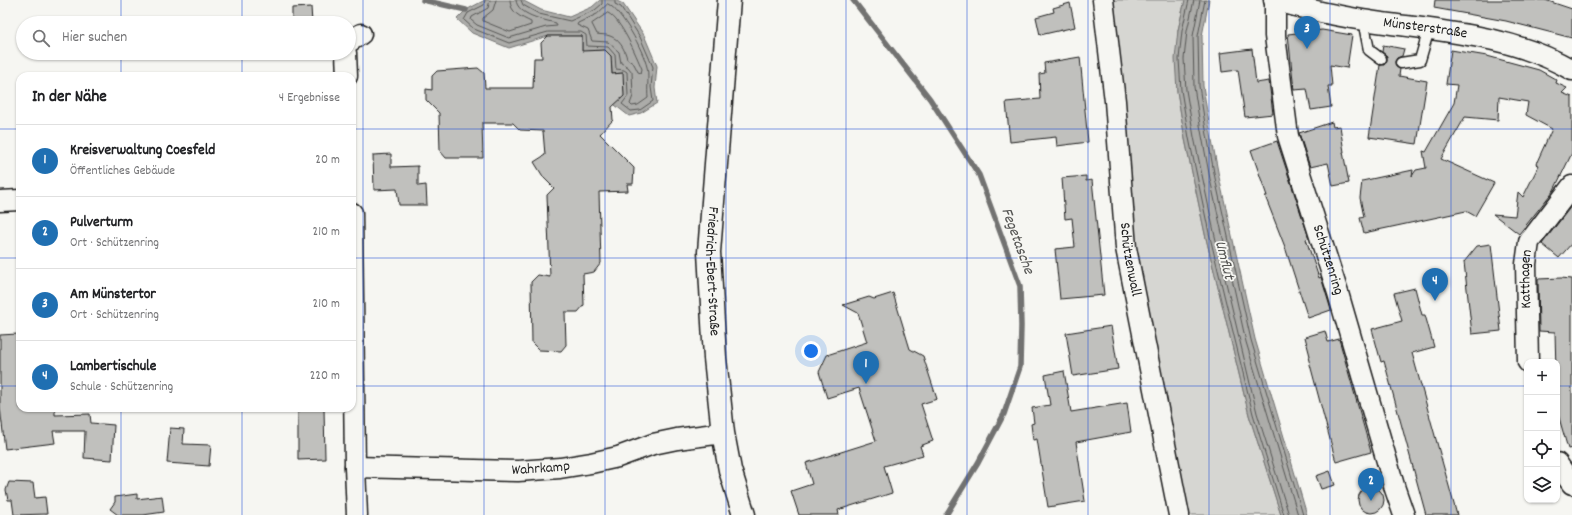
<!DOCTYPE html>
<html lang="de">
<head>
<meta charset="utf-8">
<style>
	body { margin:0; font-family:Dekko,sans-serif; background:#f6f6f6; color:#202124 }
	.controls { position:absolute; right:12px; bottom:12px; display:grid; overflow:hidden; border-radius:8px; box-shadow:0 1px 3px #0004 }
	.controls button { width:36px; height:36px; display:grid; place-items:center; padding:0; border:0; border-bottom:1px solid #e0e0e0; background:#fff; color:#202124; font:20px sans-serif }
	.you { position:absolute; left:811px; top:351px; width:14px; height:14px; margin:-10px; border:3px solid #fff; border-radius:50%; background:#1a73e8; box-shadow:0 0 0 6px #1a73e833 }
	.badge { display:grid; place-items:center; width:26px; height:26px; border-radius:50%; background:#1f6fb2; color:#fff; font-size:13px; font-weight:700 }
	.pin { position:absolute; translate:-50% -33px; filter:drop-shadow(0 1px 2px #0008) }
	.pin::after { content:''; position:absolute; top:21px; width:14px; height:12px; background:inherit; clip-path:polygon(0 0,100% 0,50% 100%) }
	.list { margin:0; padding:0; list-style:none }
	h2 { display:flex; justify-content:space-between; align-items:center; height:52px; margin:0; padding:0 16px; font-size:17px }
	h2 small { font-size:13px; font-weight:400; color:#757577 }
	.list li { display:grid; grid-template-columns:26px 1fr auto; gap:12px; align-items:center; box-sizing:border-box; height:72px; padding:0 16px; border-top:1px solid #e0e0e0 }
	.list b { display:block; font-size:15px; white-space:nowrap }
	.list p { margin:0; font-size:13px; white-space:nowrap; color:#757577 }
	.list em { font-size:13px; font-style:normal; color:#757577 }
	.icon { flex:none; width:22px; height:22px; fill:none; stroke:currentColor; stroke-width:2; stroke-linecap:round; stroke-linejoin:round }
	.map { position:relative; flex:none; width:1572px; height:515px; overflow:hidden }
	.search { position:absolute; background:#fff; box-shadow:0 1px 3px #0004; left:16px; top:16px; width:340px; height:44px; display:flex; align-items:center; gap:10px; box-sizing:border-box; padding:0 14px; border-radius:22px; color:#757577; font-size:15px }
	.panel { position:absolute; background:#fff; box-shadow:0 1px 3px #0004; left:16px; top:72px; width:340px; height:340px; border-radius:12px }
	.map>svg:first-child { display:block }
	.green { fill:#d6d6d2; stroke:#797977 }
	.water { fill:#acaca9; stroke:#727271 }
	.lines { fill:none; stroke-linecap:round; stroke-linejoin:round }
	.shore { stroke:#565654; stroke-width:1 }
	.stream { stroke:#727271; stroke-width:5.5 }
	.building { fill:#c0c0bd; stroke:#1c1c1c }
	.service-casing { stroke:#1c1c1c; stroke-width:13 }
	.minor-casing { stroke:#1c1c1c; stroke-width:23 }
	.tertiary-casing { stroke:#1c1c1c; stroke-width:25 }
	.service { stroke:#f6f6f2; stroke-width:10 }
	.minor { stroke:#f6f6f2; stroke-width:20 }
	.tertiary { stroke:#f6f6f2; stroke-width:22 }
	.grid { fill:none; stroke:#1d4ed8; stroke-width:1; stroke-opacity:0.55 }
	.labels { text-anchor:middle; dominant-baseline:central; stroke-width:3.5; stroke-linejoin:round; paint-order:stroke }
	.street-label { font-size:15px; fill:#1c1c1c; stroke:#f6f6f2 }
	.water-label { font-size:16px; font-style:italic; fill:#565654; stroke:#f6f6f2 }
</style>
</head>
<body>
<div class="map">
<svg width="1572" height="515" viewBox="0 0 1572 515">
	<rect width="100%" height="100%" fill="#f6f6f2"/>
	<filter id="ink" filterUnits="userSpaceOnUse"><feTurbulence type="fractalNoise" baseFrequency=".025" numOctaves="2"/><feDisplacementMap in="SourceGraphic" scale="8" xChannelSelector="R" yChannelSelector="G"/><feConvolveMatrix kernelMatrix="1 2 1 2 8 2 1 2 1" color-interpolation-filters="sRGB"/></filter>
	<g filter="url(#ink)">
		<polygon class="green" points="1114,0 1185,0 1178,30 1177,91 1185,139 1205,234 1249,415 1281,515 1181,515 1136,247"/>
		<g class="water">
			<polygon points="485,0 522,0 541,10 569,17 592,7 600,0 615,0 623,4 644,35 657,66 655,88 657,103 641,113 629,116 611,102 623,73 612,74 611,56 605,50 589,51 582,53 582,36 548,36 509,48 472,33 457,19 466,10"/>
			<polygon points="1185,0 1209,0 1202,36 1203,86 1209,124 1219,177 1255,339 1307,515 1281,515 1249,415 1205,234 1185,139 1177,91 1175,59 1178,30"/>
		</g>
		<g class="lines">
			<g class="shore">
				<polyline points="485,0 484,5 468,13 464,20 474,29 509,43 548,32 581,32 586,35 587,46 608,47 615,55 616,69 624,70 627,72 628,96 622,104 631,111 640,110 653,101 651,87 653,67 640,37 621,7 615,4 615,0"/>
				<path d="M 490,0 L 488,8 L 472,17 L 471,20 L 477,25 L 509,38 L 546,27 L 557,26 L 556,23 C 544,20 517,15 516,0"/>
				<path d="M 496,0 L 493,10 L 483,18 L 483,21 L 510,32 L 531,25 L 531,22 C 521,17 510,13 510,0"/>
				<polyline points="521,0 523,5 539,14 570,21 595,10 602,4 602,0"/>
				<polyline points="1189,0 1182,31 1179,59 1181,90 1189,138 1209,233 1253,414 1284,515"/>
				<polyline points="1194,0 1187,31 1184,59 1186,90 1194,137 1214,232 1257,413 1289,515"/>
				<polyline points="1200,0 1193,36 1194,87 1200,125 1210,179 1246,342 1298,515"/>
				<polyline points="1205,0 1198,36 1199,86 1205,124 1215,178 1251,340 1303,515"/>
				<path d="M 608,4 C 622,11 643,50 647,67 C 649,72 647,90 648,98 L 638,105 L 632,106 L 630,104 L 633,96 L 632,72 L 628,67 L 621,63 L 619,52 L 608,42 L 592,41 L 588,30 L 577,25 L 578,23 L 597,14 Z"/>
				<path d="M 608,13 C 621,19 636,55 642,69 L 641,73 L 638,72 L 634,64 L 627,59 C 625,49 619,39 610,36 C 605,34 601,35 597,34 L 592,24 Z"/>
			</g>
			<g class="stream">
				<polyline points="423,0 466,10"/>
				<polyline points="853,0 930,99 979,175 1020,286 1021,326 1020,367 1004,414 978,463 946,515"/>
			</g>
		</g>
		<g class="building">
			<polygon points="1435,0 1545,0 1572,9 1572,38 1506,21 1434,8"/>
			<polygon points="1070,3 1075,27 1040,35 1036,17 1054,12 1053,8"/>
			<polygon points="311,7 312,23 292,23 292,8"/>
			<polygon points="1322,30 1352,35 1347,68 1330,65 1332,86 1328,86 1331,107 1311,110 1307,89 1294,90 1288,34"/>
			<polygon points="548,36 582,36 582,51 605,50 611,56 612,74 623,73 624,96 612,107 613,120 600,134 634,168 633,184 627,184 628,191 599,192 601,263 594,272 583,274 584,305 578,312 565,312 566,345 561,351 539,350 532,343 531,282 538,275 550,277 547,195 554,188 544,178 534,162 545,155 543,131 520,130 513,123 482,123 483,158 446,158 440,151 439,113 426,100 426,89 432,90 432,76 437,71 478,68 484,73 485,88 533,88 534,58 542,58 541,43"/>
			<polygon points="1383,45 1404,49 1402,56 1397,58 1395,61 1396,67 1400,69 1399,76 1427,81 1417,144 1369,137 1380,65 1384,65 1387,60 1387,56 1382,52"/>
			<polygon points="1252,49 1256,83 1269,81 1273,114 1245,117 1238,70 1222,72 1220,53"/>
			<polygon points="1451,50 1487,56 1539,70 1557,80 1556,83 1567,88 1562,93 1572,97 1572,153 1554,190 1519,234 1493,214 1515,216 1518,192 1523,197 1539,165 1536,164 1552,129 1526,115 1528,102 1499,97 1498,120 1465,117 1441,159 1494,183 1475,216 1466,211 1364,233 1360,218 1364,217 1360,198 1362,181 1413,170 1412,176 1416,170 1426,168 1423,151 1426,152 1454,103 1457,85 1446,84"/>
			<polygon points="1080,57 1088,142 1057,146 1056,137 1010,142 1006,102 1040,99 1039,74 1045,73 1044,63"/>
			<polygon points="1332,122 1333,127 1340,126 1344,152 1343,152 1349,183 1333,186 1328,163 1310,167 1299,133"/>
			<polygon points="1277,141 1309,238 1306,239 1319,278 1321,277 1331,310 1308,318 1285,247 1265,196 1267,196 1251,150"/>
			<polygon points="391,154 391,167 418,166 418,186 426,185 427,205 399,205 397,189 374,190 373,155"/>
			<polygon points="1086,176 1086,181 1092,180 1104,295 1060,299 1055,249 1075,247 1072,218 1065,219 1062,178"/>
			<polygon points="1572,205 1572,243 1559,258 1542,244"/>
			<polygon points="1491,244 1501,331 1472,334 1464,262 1477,246"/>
			<polygon points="1561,278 1572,279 1572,448 1568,449 1557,411 1555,332 1539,331 1538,279"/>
			<polygon points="1415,288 1422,315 1425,315 1434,347 1412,353 1457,515 1426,515 1384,361 1381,362 1372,329 1402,321 1394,293"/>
			<polygon points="893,293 910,349 923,356 937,399 921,404 933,441 920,446 923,455 884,466 892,493 838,510 839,515 799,515 791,491 812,484 806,463 876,441 859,388 827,398 819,372 827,355 867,342 858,313 843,305 869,297 874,299"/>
			<polygon points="1111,326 1118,369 1073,376 1066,333"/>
			<polygon points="1325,331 1328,342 1339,339 1371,452 1336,462 1308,357 1310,356 1305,337"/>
			<polygon points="18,334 18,347 20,347 20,408 55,408 55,415 90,414 91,423 114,425 112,460 84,458 85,431 53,431 55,443 5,449 0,407 0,335"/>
			<polygon points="1064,371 1071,412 1127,403 1131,432 1076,442 1085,501 1048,507 1037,439 1033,440 1031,424 1034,423 1032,408 1050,405 1045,375"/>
			<polygon points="298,408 324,408 325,459 298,460"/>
			<polygon points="170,428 184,429 183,444 211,445 209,466 167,463"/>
			<polygon points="1330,471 1335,485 1321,489 1316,476"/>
			<polygon points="9,482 33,483 35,498 45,497 47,514 14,515 12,500 8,500 6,490"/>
			<circle cx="1371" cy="500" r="13"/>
			<polygon points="137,494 137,499 162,496 164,512 143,515 118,515 110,509 115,502 115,497"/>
		</g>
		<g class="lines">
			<g class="service-casing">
				<g id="service">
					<polyline points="1363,20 1369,50 1381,59"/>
					<polyline points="1401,63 1420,60 1429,29"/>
				</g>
			</g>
			<g class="minor-casing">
				<g id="minor">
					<path id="s1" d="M 1103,0 L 1115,101 L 1126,248 L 1179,515"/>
					<path id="s2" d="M 1274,0 C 1303,9 1333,15 1363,20 C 1433,31 1509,33 1572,70"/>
					<path id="s3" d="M 1275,0 L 1275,36 L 1288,136 L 1338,293 L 1395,489 L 1404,515"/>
					<polyline points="349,42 361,34"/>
					<polyline points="346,53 347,76"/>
					<polyline points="0,201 20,200"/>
					<polyline points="352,213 355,467 357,515"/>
					<path id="s4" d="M 1528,362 L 1526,264 L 1529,242 L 1572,186"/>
					<polyline points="1557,463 1572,484"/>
					<path id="s5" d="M 355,467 L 518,471 L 560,468 L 591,463 L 618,457 L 653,444 L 677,439 L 723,433"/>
				</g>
			</g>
			<g class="tertiary-casing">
				<g id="tertiary">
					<path id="s6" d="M 729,0 L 709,252 L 715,358 L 723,433 L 730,470 L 744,515"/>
				</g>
			</g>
			<use href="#service" class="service"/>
			<use href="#minor" class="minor"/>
			<use href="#tertiary" class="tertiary"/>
		</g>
	</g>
	<path class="grid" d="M 121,0 L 121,23M 242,0 L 242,23M 363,0 L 363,515M 484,0 L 484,515M 605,0 L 605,515M 726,0 L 726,515M 846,0 L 846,515M 967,0 L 967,515M 1088,0 L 1088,515M 1209,0 L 1209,515M 1330,0 L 1330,515M 1451,0 L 1451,515M 121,53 L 121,76M 242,53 L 242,76M 0,129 L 20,129M 352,129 L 1572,129M 0,258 L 20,258M 352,258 L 1572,258M 0,386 L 20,386M 352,386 L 1527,386M 1557,386 L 1572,386M 121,408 L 121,515M 242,408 L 242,515"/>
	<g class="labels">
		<g class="street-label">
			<text stroke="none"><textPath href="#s2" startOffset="154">Münsterstraße</textPath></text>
			<text stroke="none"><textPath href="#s1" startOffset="261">Schützenwall</textPath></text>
			<text stroke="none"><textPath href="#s3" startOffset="267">Schützenring</textPath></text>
			<text stroke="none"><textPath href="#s6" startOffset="272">Friedrich-Ebert-Straße</textPath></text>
			<text stroke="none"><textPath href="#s4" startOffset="83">Katthagen</textPath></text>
			<text stroke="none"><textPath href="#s5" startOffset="186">Wahrkamp</textPath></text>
		</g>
		<g class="water-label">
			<text transform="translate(1017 241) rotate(70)">Fegetasche</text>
			<text transform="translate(1224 260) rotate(76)">Umflut</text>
		</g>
	</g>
</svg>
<div class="controls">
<button>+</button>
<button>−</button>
<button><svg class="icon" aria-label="locate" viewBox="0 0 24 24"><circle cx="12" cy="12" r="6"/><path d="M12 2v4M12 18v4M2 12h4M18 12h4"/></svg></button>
<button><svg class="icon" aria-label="layers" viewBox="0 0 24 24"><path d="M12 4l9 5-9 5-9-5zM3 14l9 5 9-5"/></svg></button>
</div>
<div class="you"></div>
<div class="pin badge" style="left:866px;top:384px">1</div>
<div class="pin badge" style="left:1371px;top:501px">2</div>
<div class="pin badge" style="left:1307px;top:49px">3</div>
<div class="pin badge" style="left:1435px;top:301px">4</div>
<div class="search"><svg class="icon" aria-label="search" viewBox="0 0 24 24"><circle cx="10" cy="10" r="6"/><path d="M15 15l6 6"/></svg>Hier suchen</div>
<section class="panel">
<h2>In der Nähe<small>4 Ergebnisse</small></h2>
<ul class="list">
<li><span class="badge">1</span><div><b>Kreisverwaltung Coesfeld</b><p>Öffentliches Gebäude</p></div><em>20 m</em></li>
<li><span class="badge">2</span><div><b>Pulverturm</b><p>Ort · Schützenring</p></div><em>210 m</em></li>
<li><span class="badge">3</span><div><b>Am Münstertor</b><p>Ort · Schützenring</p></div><em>210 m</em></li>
<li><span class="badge">4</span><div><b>Lambertischule</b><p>Schule · Schützenring</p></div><em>220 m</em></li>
</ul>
</section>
</div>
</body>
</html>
